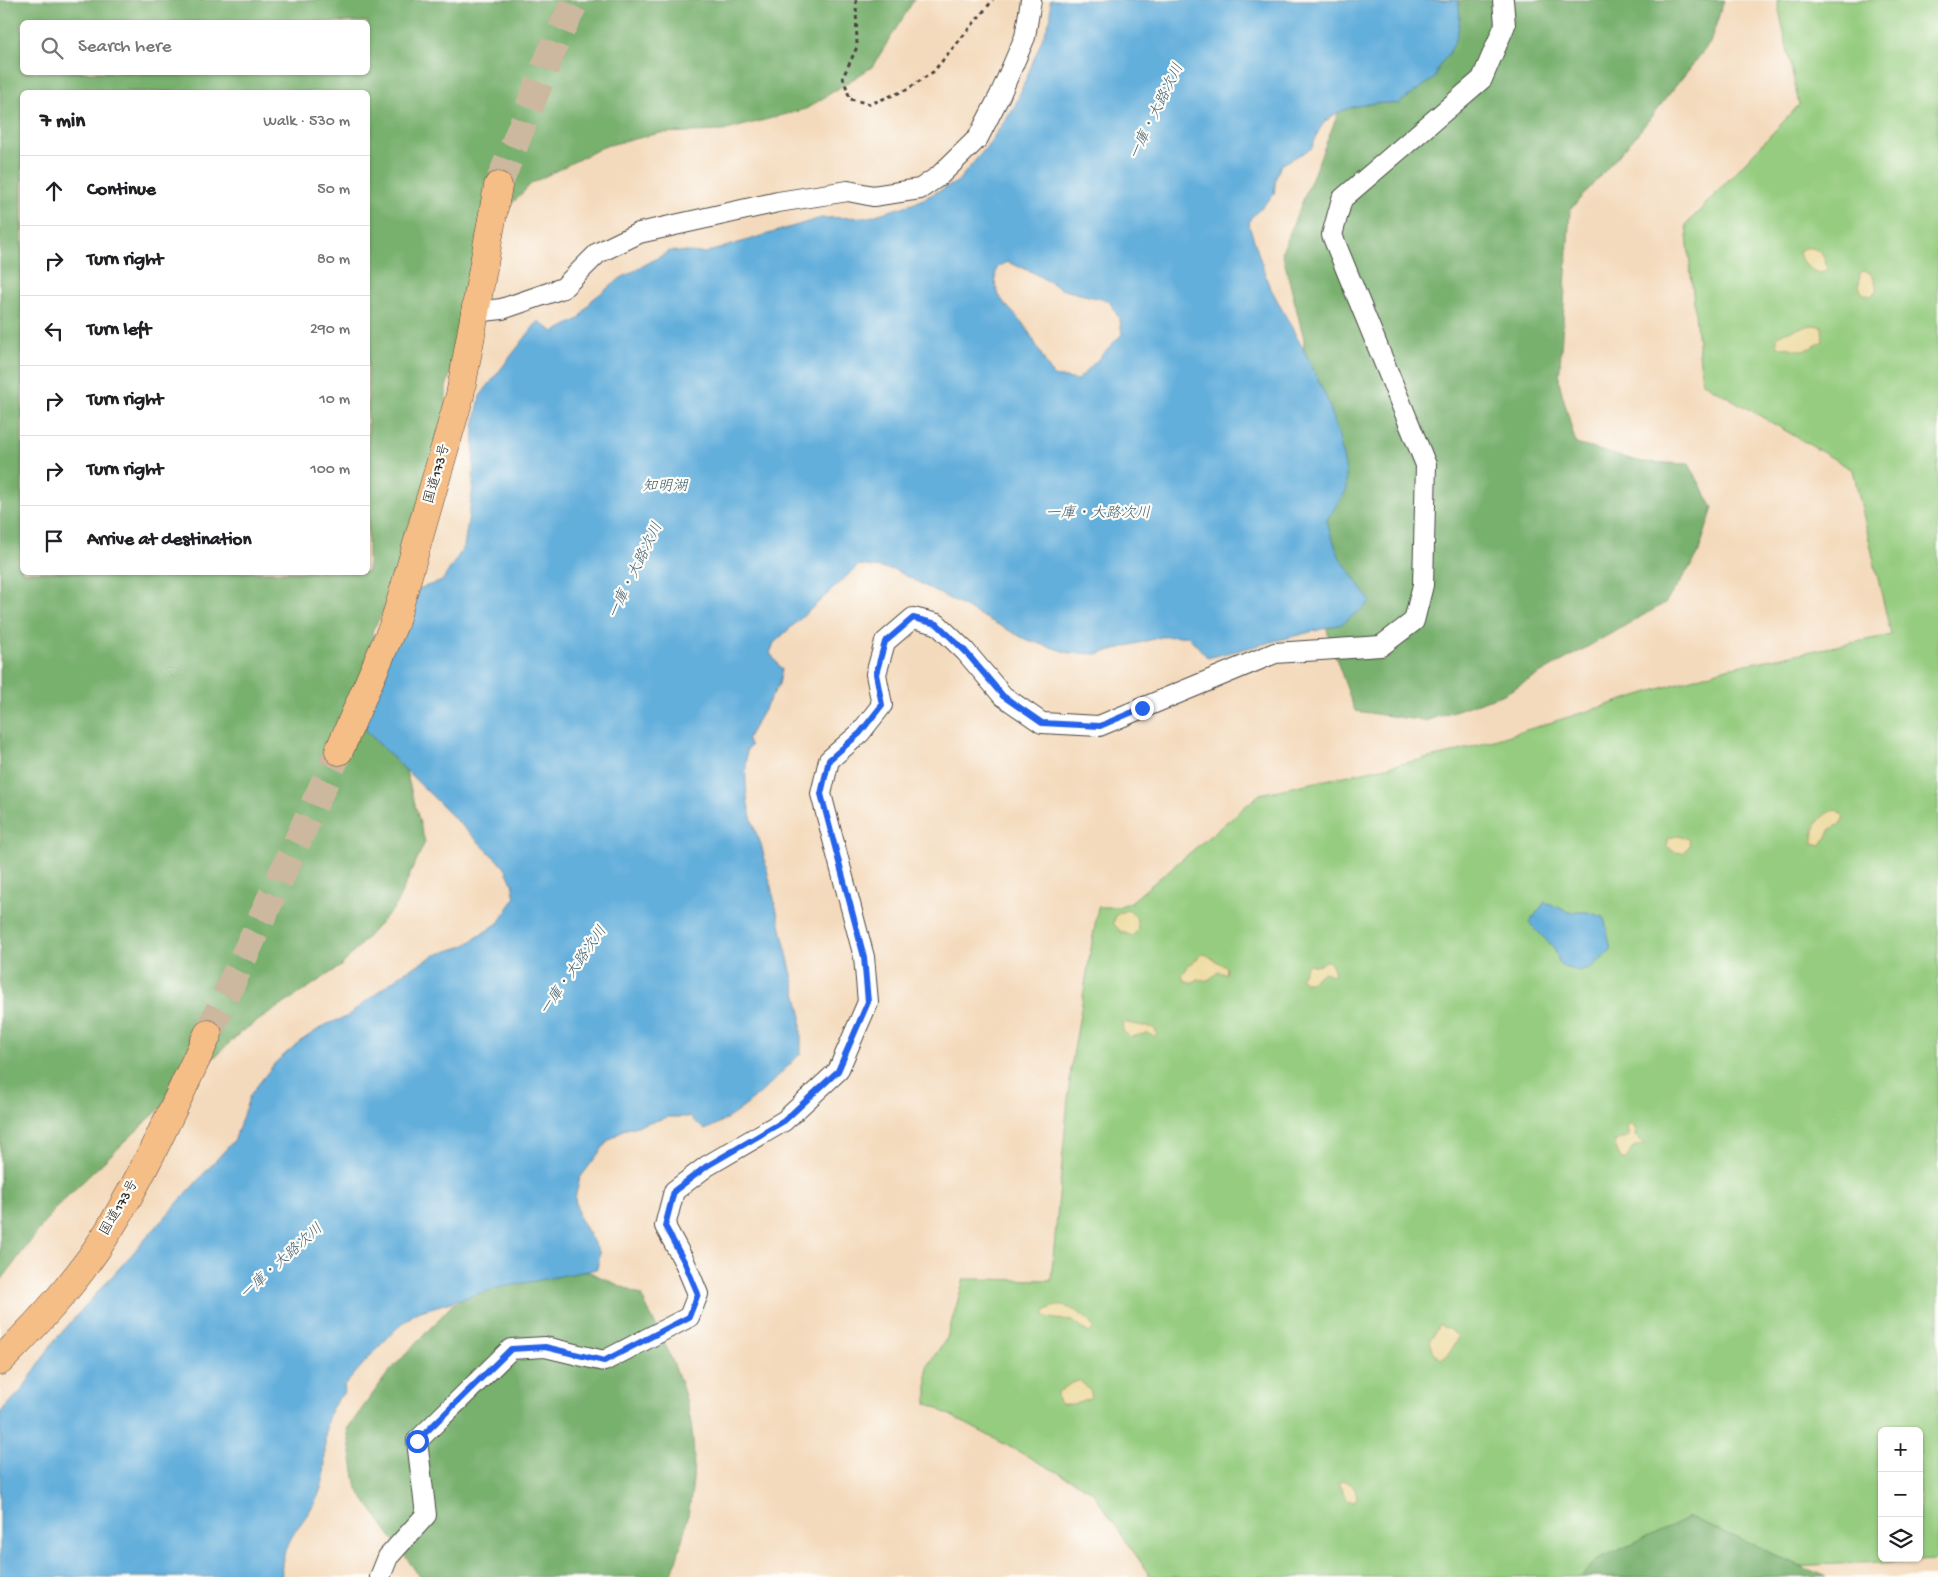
<!DOCTYPE html>
<html lang="en">
<head>
<meta charset="utf-8">
<style>
	body { margin:0; font-family:"Gochi Hand","Klee One",sans-serif; background:#f2f2f2; color:#202124 }
	.controls { position:absolute; right:15px; bottom:15px; display:grid; overflow:hidden; border-radius:8px; box-shadow:0 1px 4px #0004 }
	.controls button { width:45px; height:45px; display:grid; place-items:center; padding:0; border:0; border-bottom:1px solid #e0e0e0; background:#fff; color:#202124; font:25px sans-serif }
	.stop { position:absolute; width:15px; height:15px; margin:-11px; border:4px solid #2563eb; border-radius:50%; background:#fff }
	.stop.end { background:#2563eb; border-color:#fff; box-shadow:0 1px 5px #0008 }
	.list { margin:0; padding:0; list-style:none }
	h2 { display:flex; justify-content:space-between; align-items:center; height:65px; margin:0; padding:0 20px; font-size:21px }
	h2 small { font-size:16px; font-weight:400; color:#757577 }
	.list li { display:grid; grid-template-columns:32px 1fr auto; gap:15px; align-items:center; box-sizing:border-box; height:70px; padding:0 20px; border-top:1px solid #e0e0e0 }
	.list b { display:block; font-size:19px; white-space:nowrap }
	.list em { font-size:16px; font-style:normal; color:#757577 }
	.icon { flex:none; width:28px; height:28px; fill:none; stroke:currentColor; stroke-width:2; stroke-linecap:round; stroke-linejoin:round }
	.map { position:relative; flex:none; width:1938px; height:1577px; overflow:hidden }
	.search { position:absolute; background:#fff; box-shadow:0 1px 4px #0004; left:20px; top:20px; width:350px; height:55px; display:flex; align-items:center; gap:12px; box-sizing:border-box; padding:0 18px; border-radius:8px; color:#757577; font-size:19px }
	.panel { position:absolute; background:#fff; box-shadow:0 1px 4px #0004; left:20px; top:90px; width:350px; height:485px; border-radius:8px }
	.map>svg:first-child { display:block }
	.green { fill:#95cc7f; stroke:#607c55; fill-rule:evenodd }
	.forest { fill:#78b06e; stroke:#526e4c; fill-rule:evenodd }
	.sand { fill:#eeda9e; stroke:#8c8264 }
	.water { fill:#63afdc; stroke:#476d84; fill-rule:evenodd }
	.lines { fill:none; stroke-linecap:round; stroke-linejoin:round }
	.highway-tunnel { stroke:#ccb79f; stroke-width:28; stroke-dasharray:28 14; stroke-linecap:butt }
	.minor-casing { stroke:#494541; stroke-width:22 }
	.highway-casing { stroke:#494541; stroke-width:29 }
	.path { stroke:#494541; stroke-width:3; stroke-dasharray:4 4; stroke-linecap:butt }
	.minor { stroke:#fff; stroke-width:20 }
	.highway { stroke:#f6be87; stroke-width:28 }
	.route { stroke:#2563eb; stroke-width:6 }
	.labels { text-anchor:middle; dominant-baseline:central; stroke-width:4.5; stroke-linejoin:round; paint-order:stroke }
	.street-label { font-size:14px; fill:#2b2b2b; stroke:#fdfcf7 }
	.water-label { font-size:15px; font-style:italic; fill:#416072; stroke:#fdfcf7 }
</style>
</head>
<body>
<div class="map">
<svg width="1938" height="1577" viewBox="0 0 1938 1577">
	<rect width="100%" height="100%" fill="#fdfcf7"/>
	<filter id="ink" filterUnits="userSpaceOnUse"><feTurbulence type="fractalNoise" baseFrequency=".02" numOctaves="2"/><feDisplacementMap in="SourceGraphic" scale="10" xChannelSelector="R" yChannelSelector="G"/><feConvolveMatrix kernelMatrix="1 2 1 2 8 2 1 2 1" color-interpolation-filters="sRGB"/></filter>
	<filter id="wash" filterUnits="userSpaceOnUse"><feTurbulence type="fractalNoise" baseFrequency=".0096" numOctaves="4" result="noise"/><feDisplacementMap in="SourceGraphic" scale="20" xChannelSelector="R" yChannelSelector="G"/><feGaussianBlur stdDeviation="1.12" result="paint"/><feColorMatrix in="noise" values="0 0 0 0 0 0 0 0 0 0 0 0 0 0 0 0 0 1.4 0 .05"/><feComposite in="paint" operator="in"/></filter>
	<g filter="url(#wash)">
		<rect width="100%" height="100%" fill="#f4dabc"/>
		<path class="green" d="M 1777,0 L 1938,0 L 1938,1560 L 1788,1566 L 1709,1577 L 1151,1577 L 1091,1490 L 927,1403 L 927,1366 L 947,1338 L 964,1279 L 1051,1280 L 1071,1068 L 1098,907 L 1118,907 L 1131,902 L 1260,794 L 1452,753 L 1727,668 L 1891,635 L 1853,470 L 1702,382 L 1686,225 L 1799,105 ZM 1882,1431 L 1919,1431 L 1919,1558 L 1882,1558 Z"/>
		<g class="forest">
			<path d="M 0,0 L 914,0 L 872,67 L 806,109 L 723,131 L 660,133 L 605,146 L 532,183 L 486,230 L 466,328 L 446,387 L 446,438 L 394,594 L 372,631 L 401,753 L 425,842 L 395,907 L 341,966 L 241,1032 L 56,1207 L 0,1282 ZM 22,22 L 368,22 L 368,72 L 22,72 ZM 22,92 L 368,92 L 368,572 L 22,572 Z"/>
			<polygon points="1392,0 1724,0 1710,43 1635,137 1570,210 1559,382 1576,444 1642,462 1689,464 1713,508 1697,557 1665,603 1504,694 1425,721 1355,711 1329,639 1301,492 1304,339 1282,252 1354,74"/>
			<path d="M 518,1271 L 587,1271 L 641,1295 C 653,1321 668,1348 678,1375 C 705,1446 694,1507 671,1577 L 420,1577 L 357,1489 L 347,1429 L 388,1373 L 453,1304 Z"/>
			<polygon points="1689,1517 1826,1577 1581,1577 1596,1561"/>
		</g>
		<g class="sand">
			<path d="M 1804,248 C 1819,246 1825,256 1827,269 L 1821,273 C 1811,272 1800,262 1799,252 Z"/>
			<path d="M 1865,270 C 1874,275 1877,282 1876,292 L 1871,296 L 1862,293 L 1859,286 L 1860,273 Z"/>
			<path d="M 1811,325 L 1822,326 L 1823,341 C 1815,346 1808,350 1799,350 C 1793,350 1789,346 1783,348 L 1777,345 L 1777,337 C 1784,330 1801,329 1811,325 Z"/>
			<path d="M 1837,810 L 1844,817 L 1840,824 L 1831,829 L 1822,846 L 1813,844 C 1812,827 1820,813 1837,810 Z"/>
			<polygon points="1679,835 1688,839 1690,845 1683,853 1674,852 1667,846 1667,839"/>
			<polygon points="1127,910 1136,916 1138,930 1132,936 1120,931 1113,923 1117,914"/>
			<path d="M 1203,954 L 1207,955 L 1227,968 L 1226,974 L 1218,972 C 1210,978 1209,983 1198,979 L 1192,983 L 1184,980 L 1182,976 L 1188,966 Z"/>
			<polygon points="1325,961 1328,961 1333,966 1335,973 1332,975 1324,972 1310,982 1305,982 1300,978 1308,964 1318,966"/>
			<polygon points="1122,1022 1154,1028 1157,1033 1155,1037 1148,1033 1130,1037 1123,1031"/>
			<polygon points="1632,1124 1636,1130 1635,1136 1644,1144 1633,1147 1626,1160 1621,1160 1614,1142 1629,1136 1626,1127"/>
			<path d="M 1056,1306 C 1071,1305 1086,1316 1094,1328 L 1089,1333 L 1072,1321 L 1048,1318 L 1044,1315 L 1046,1310 Z"/>
			<polygon points="1439,1325 1451,1330 1458,1337 1448,1356 1441,1359 1434,1353 1430,1341"/>
			<polygon points="1080,1380 1091,1392 1090,1398 1073,1404 1061,1404 1058,1401 1057,1393 1070,1384"/>
			<path d="M 1342,1480 C 1352,1483 1355,1487 1357,1497 L 1354,1502 L 1347,1500 L 1338,1483 Z"/>
		</g>
		<g class="water">
			<path d="M 1050,0 L 1458,0 C 1462,19 1459,37 1449,53 C 1443,62 1436,66 1436,77 L 1398,104 C 1376,101 1344,105 1327,120 C 1319,127 1315,139 1312,148 L 1281,165 L 1276,177 L 1274,195 L 1250,219 L 1249,225 L 1268,283 L 1311,364 L 1329,404 L 1339,436 L 1346,472 L 1346,491 L 1326,521 L 1339,556 L 1371,602 L 1342,624 L 1208,658 L 1188,636 L 1161,637 L 1098,654 L 1069,653 L 1025,639 L 895,570 L 859,565 L 774,643 L 770,653 L 782,670 L 779,684 L 747,739 L 751,746 L 747,749 C 744,784 746,812 761,844 L 801,1013 L 801,1053 C 770,1084 746,1112 705,1130 L 690,1117 L 669,1117 L 623,1130 L 608,1141 L 580,1178 L 575,1198 L 579,1218 L 600,1253 L 597,1269 L 498,1288 L 417,1312 L 398,1327 L 372,1354 L 344,1386 L 345,1392 C 313,1421 332,1454 321,1488 C 311,1521 278,1537 282,1577 L 0,1577 L 0,1413 L 22,1390 L 53,1342 L 235,1139 L 250,1095 L 275,1063 L 299,1042 L 325,1025 L 346,1017 L 403,973 L 435,955 L 464,946 L 498,923 L 515,898 L 512,883 L 505,868 L 357,722 L 399,595 L 442,581 L 464,547 L 473,487 L 474,427 L 480,396 L 538,321 L 554,332 L 579,319 L 592,300 L 621,278 L 670,251 L 705,253 L 821,218 L 869,217 L 915,203 L 957,182 L 985,149 L 1014,108 L 1051,17 ZM 1007,262 L 1032,272 L 1063,290 L 1109,301 L 1120,320 L 1122,334 L 1078,380 L 1053,376 C 1044,361 1037,345 1028,331 C 1014,308 988,299 997,268 Z"/>
			<path d="M 1545,902 L 1569,912 L 1587,912 L 1604,917 L 1611,950 C 1590,969 1589,976 1561,966 L 1554,948 L 1529,923 Z"/>
		</g>
	</g>
	<g filter="url(#ink)">
		<g class="lines">
			<g class="highway-tunnel">
				<polyline points="498,186 557,38 576,0"/>
				<polyline points="208,1034 339,751"/>
			</g>
			<g class="minor-casing">
				<g id="minor">
					<polyline points="474,312 502,309 563,288 598,253 639,233 778,202 848,191 873,196 920,189 939,176 978,138 1000,95 1025,37 1031,0"/>
					<polyline points="380,1577 388,1557 426,1515 417,1441 511,1349 545,1347 604,1361 689,1317 698,1294 685,1263 665,1226 674,1191 707,1166 784,1121 838,1071 868,1002 864,957 821,794 829,760 860,733 882,705 876,674 885,642 913,618 937,624 965,651 1003,696 1042,723 1099,726 1275,653 1381,646 1414,621 1423,585 1426,465 1332,235 1342,199 1482,79 1505,25 1503,0"/>
				</g>
			</g>
			<g class="highway-casing">
				<g id="highway">
					<polyline points="339,751 394,624 460,395 498,186"/>
					<path d="M 0,1361 C 40,1321 79,1279 109,1230 C 147,1168 177,1100 208,1034"/>
				</g>
			</g>
			<polyline class="path" points="856,0 857,47 843,77 850,99 870,104 906,90 933,72 993,0"/>
			<use href="#minor" class="minor"/>
			<use href="#highway" class="highway"/>
		</g>
	</g>
	<g class="lines" filter="url(#ink)">
		<polyline class="route" points="417,1441 511,1349 545,1347 604,1361 689,1317 698,1294 685,1263 665,1226 674,1191 707,1166 784,1121 838,1071 868,1002 864,957 821,794 829,760 860,733 882,705 876,674 885,642 913,618 937,624 965,651 1003,696 1042,723 1100,726 1142,708"/>
	</g>
	<g class="labels">
		<g class="street-label">
			<text transform="translate(438 474) rotate(-74)">国道173号</text>
			<text transform="translate(120 1208) rotate(-60)">国道173号</text>
		</g>
		<g class="water-label">
			<text transform="translate(1157 112) rotate(-64)">一庫・大路次川</text>
			<text x="665" y="487">知明湖</text>
			<text x="1098" y="514">一庫・大路次川</text>
			<text transform="translate(636 571) rotate(-64)">一庫・大路次川</text>
			<text transform="translate(574 971) rotate(-55)">一庫・大路次川</text>
			<text transform="translate(282 1262) rotate(-42)">一庫・大路次川</text>
		</g>
	</g>
</svg>
<div class="controls">
<button>+</button>
<button>−</button>
<button><svg class="icon" aria-label="layers" viewBox="0 0 24 24"><path d="M12 4l9 5-9 5-9-5zM3 14l9 5 9-5"/></svg></button>
</div>
<div class="stop" style="left:417px;top:1441px"></div>
<div class="stop end" style="left:1142px;top:708px"></div>
<div class="search"><svg class="icon" aria-label="search" viewBox="0 0 24 24"><circle cx="10" cy="10" r="6"/><path d="M15 15l6 6"/></svg>Search here</div>
<section class="panel">
<h2>7 min<small>Walk · 530 m</small></h2>
<ul class="list">
<li><svg class="icon" aria-label="ahead" viewBox="0 0 24 24"><path d="M12 20V5M6 11l6-6 6 6"/></svg><div><b>Continue</b></div><em>50 m</em></li>
<li><svg class="icon" aria-label="right" viewBox="0 0 24 24"><path d="M7 20v-9h11M14 6l5 5-5 5"/></svg><div><b>Turn right</b></div><em>80 m</em></li>
<li><svg class="icon" aria-label="left" viewBox="0 0 24 24"><path d="M17 20v-9H6M10 6l-5 5 5 5"/></svg><div><b>Turn left</b></div><em>290 m</em></li>
<li><svg class="icon" aria-label="right" viewBox="0 0 24 24"><path d="M7 20v-9h11M14 6l5 5-5 5"/></svg><div><b>Turn right</b></div><em>10 m</em></li>
<li><svg class="icon" aria-label="right" viewBox="0 0 24 24"><path d="M7 20v-9h11M14 6l5 5-5 5"/></svg><div><b>Turn right</b></div><em>100 m</em></li>
<li><svg class="icon" aria-label="arrive" viewBox="0 0 24 24"><path d="M6 21V4h12l-3 4 3 4H6"/></svg><div><b>Arrive at destination</b></div></li>
</ul>
</section>
</div>
</body>
</html>
